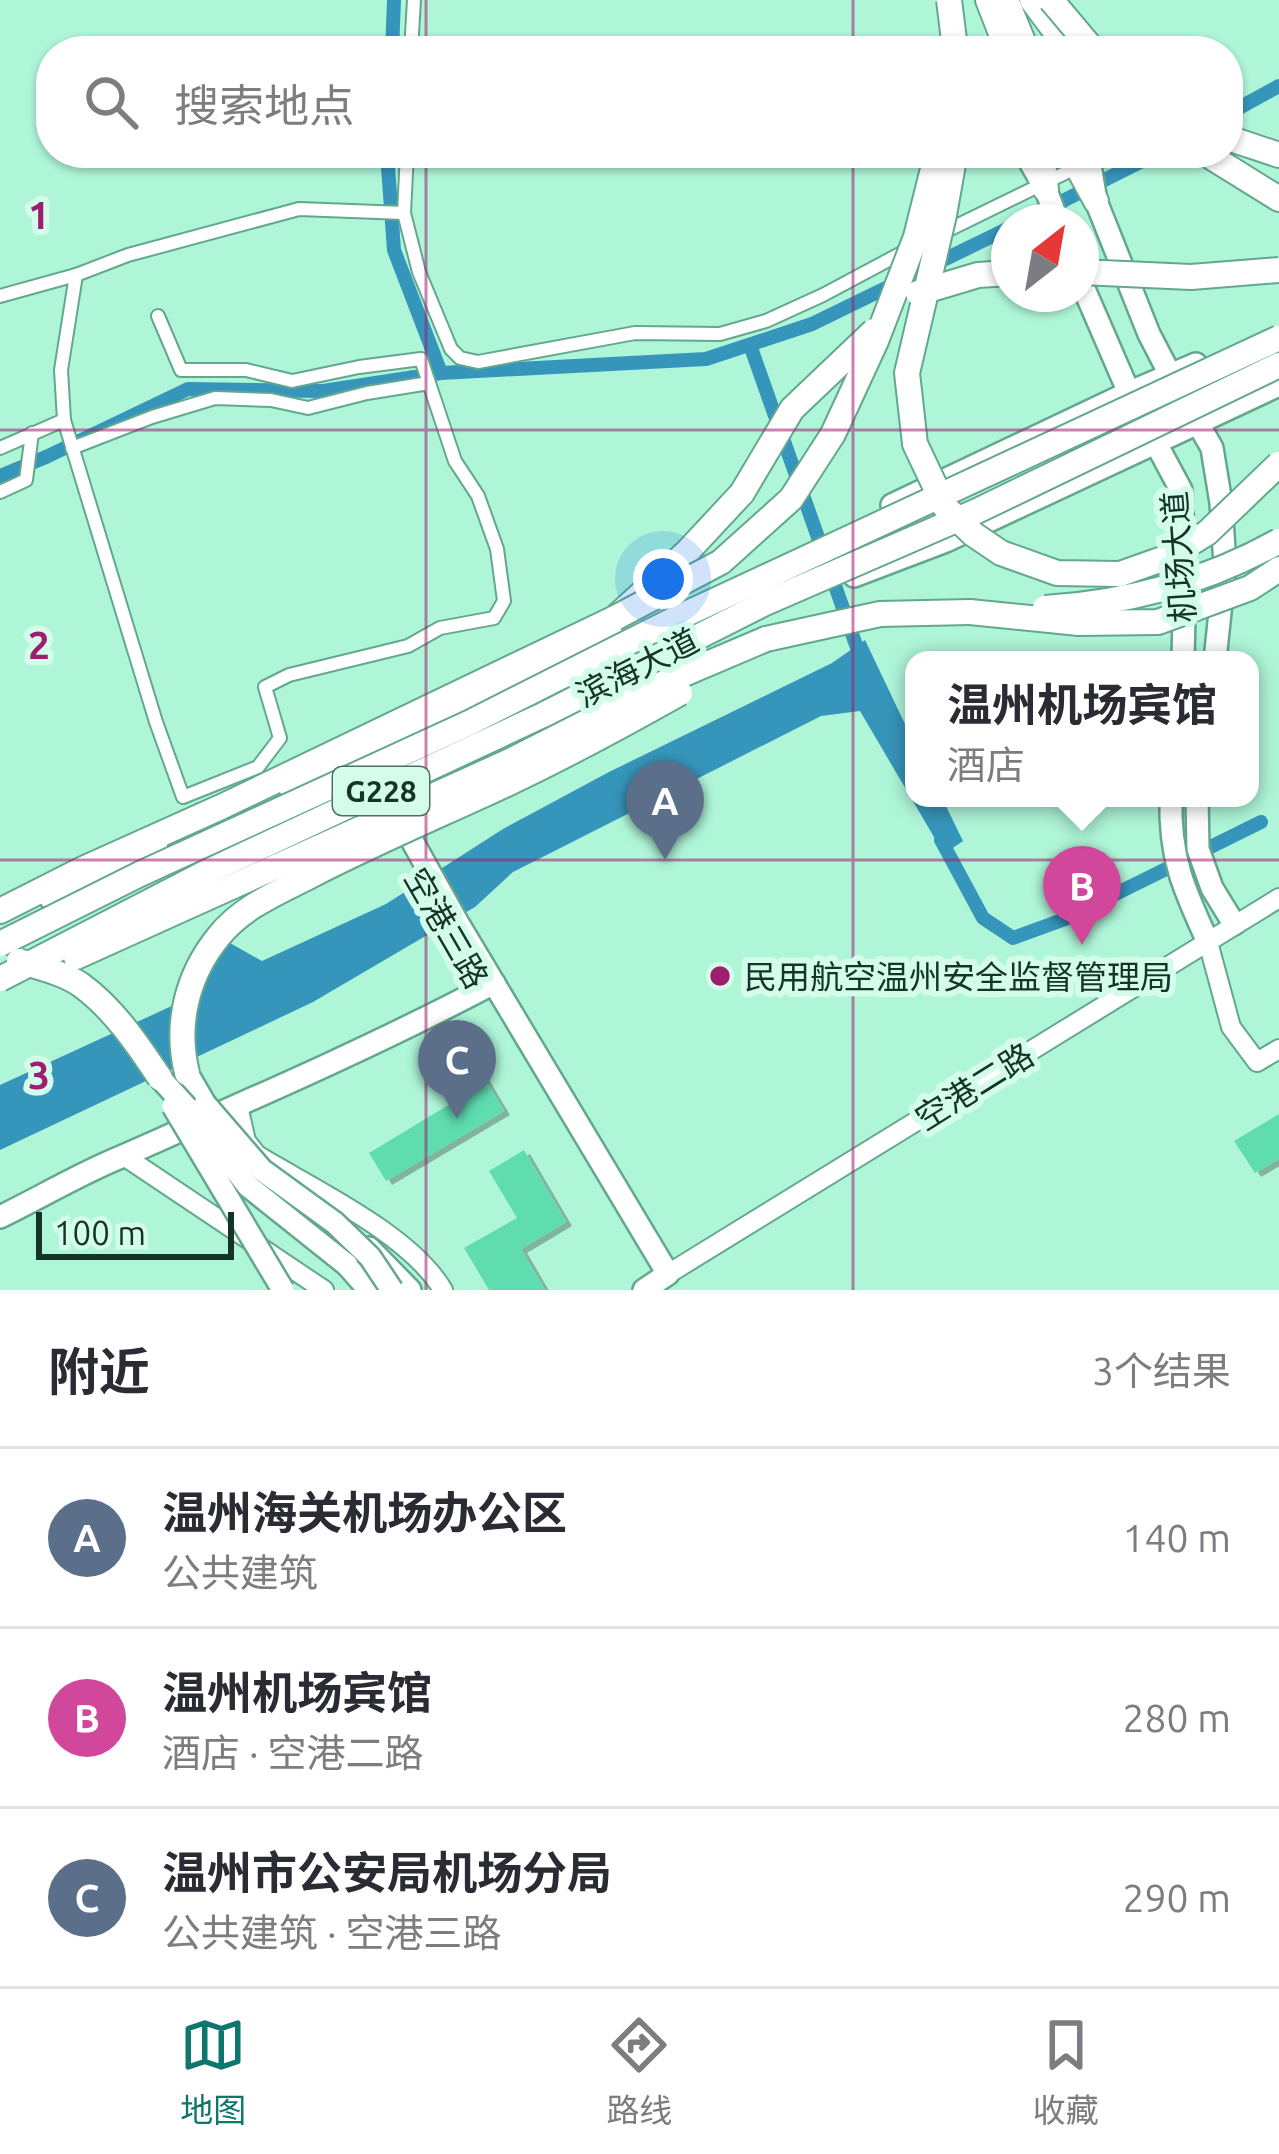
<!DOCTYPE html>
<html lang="zh">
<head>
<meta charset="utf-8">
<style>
	body { margin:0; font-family:Ubuntu,"Noto Sans SC",sans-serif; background:#f7f7f7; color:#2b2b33 }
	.compass { position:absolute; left:991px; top:204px; width:108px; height:108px; border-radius:50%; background:#fff; box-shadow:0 3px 9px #0004; rotate:31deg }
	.scale { position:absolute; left:36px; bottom:30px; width:198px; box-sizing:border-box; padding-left:12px; border:6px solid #163328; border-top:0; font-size:33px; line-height:42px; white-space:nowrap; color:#163328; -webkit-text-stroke:9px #d3fceb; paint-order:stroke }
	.you { position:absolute; left:663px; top:579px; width:42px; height:42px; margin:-30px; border:9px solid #fff; border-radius:50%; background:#1a73e8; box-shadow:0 0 0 18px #1a73e833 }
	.badge { display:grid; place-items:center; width:78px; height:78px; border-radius:50%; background:#0f766e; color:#fff; font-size:39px; font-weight:700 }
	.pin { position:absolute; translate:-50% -99px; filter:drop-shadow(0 3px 6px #0008) }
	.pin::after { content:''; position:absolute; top:63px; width:42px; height:36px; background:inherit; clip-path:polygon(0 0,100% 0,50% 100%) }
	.popup { position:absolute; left:905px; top:651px; width:354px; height:156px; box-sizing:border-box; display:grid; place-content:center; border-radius:24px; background:#fff; filter:drop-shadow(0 3px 9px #0005); font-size:39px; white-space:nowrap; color:#7c7c81 }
	.popup b { font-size:45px; color:#2b2b33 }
	.popup::after { content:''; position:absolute; left:50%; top:100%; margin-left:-24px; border:24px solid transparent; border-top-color:#fff }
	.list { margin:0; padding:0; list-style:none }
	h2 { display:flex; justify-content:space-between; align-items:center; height:156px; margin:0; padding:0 48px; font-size:51px }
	h2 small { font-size:39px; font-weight:400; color:#7c7c81 }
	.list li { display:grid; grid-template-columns:78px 1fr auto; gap:36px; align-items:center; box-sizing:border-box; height:180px; padding:0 48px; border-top:3px solid #e1e1e2 }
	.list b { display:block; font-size:45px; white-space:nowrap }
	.list p { margin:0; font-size:39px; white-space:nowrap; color:#7c7c81 }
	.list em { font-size:39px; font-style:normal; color:#7c7c81 }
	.icon { flex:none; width:66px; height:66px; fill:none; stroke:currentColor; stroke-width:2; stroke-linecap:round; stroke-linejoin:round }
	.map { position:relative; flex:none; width:1279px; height:1290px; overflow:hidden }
	.search { position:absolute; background:#fff; box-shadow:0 3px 9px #0004; left:36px; right:36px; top:36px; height:132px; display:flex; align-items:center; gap:30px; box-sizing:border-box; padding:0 42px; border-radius:48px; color:#7c7c81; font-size:45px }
	.sheet { height:696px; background:#fff }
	nav { display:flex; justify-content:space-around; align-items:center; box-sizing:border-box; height:168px; border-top:3px solid #e1e1e2; background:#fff; font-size:33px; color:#7c7c81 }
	nav a { display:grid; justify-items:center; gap:6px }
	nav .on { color:#0f766e }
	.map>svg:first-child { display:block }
	.water { fill:#3695ba }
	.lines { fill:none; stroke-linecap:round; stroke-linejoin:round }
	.canal { stroke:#3695ba; stroke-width:14 }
	.building { fill:#5fddb1; filter:url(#shadow) }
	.street-casing { stroke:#63a88e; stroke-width:16 }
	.secondary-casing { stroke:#63a88e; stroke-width:22 }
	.primary-casing { stroke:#63a88e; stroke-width:26 }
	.highway-casing { stroke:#63a88e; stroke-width:28 }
	.street { stroke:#fff; stroke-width:12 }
	.secondary { stroke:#fff; stroke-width:18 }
	.primary { stroke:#fff; stroke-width:21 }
	.highway { stroke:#fff; stroke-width:24 }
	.primary-bridge-casing { stroke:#63a88e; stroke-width:26; stroke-linecap:butt }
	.highway-bridge-casing { stroke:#63a88e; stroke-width:28; stroke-linecap:butt }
	.primary-bridge { stroke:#fff; stroke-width:21 }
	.highway-bridge { stroke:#fff; stroke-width:24 }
	.grid { fill:none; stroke:#9e1d6f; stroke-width:3; stroke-opacity:0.55 }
	.poi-dot { fill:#9e1d6f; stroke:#d3fceb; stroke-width:4.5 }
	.labels { text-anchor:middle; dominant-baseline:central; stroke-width:12; stroke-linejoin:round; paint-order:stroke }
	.shield { fill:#d3fceb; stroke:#4f6f62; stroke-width:3 }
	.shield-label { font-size:30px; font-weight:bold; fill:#163328 }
	.street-label { font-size:33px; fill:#163328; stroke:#d3fceb }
	.poi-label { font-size:33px; fill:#163328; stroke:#d3fceb; text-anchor:start }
	.grid-label { font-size:39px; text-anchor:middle; font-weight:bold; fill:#9e1d6f; stroke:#d3fceb; stroke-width:12; stroke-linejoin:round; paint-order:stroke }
</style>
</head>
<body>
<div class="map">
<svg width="1279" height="1290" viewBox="0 0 1279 1290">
	<defs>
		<filter id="shadow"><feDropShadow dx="6" dy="4" stdDeviation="0" flood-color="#0004"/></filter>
	</defs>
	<rect width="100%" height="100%" fill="#aff6d9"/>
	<polygon class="water" points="865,640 914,743 914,798 942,798 963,841 944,854 860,711 821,716 513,872 475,907 313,1002 0,1150 0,1085 200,993 213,962 230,943 262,961 386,904 503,829 609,772 832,663"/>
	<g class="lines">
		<g class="canal">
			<polyline points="392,51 394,0"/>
			<polyline points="1228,114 1279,86"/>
			<polyline points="387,153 394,250 441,373"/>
			<polyline points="1021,222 1158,153"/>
			<polyline points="750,345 862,662"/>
			<polyline points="0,476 46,457 188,389 323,391 441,373 706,359 812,324 1009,228"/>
			<polyline points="941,840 983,918 1013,938 1065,919 1261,822"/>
		</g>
	</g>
	<g class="building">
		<polygon points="467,1049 504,1111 386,1181 369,1153 460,1098 440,1065"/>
		<polygon points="1279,1114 1279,1159 1255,1173 1234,1141"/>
		<polygon points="524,1150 566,1222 521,1249 545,1290 489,1290 464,1248 517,1218 489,1171"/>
	</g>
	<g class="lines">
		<g class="street-casing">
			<g id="street">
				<polyline points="411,51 414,0"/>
				<polyline points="407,153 404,213 419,272 451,349 460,358 478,362 635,333 720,334 766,321 823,295 911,248"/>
				<polyline points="940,234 1106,153"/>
				<polyline points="0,296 76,275"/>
				<polyline points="158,316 181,370 246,370 292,381 359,367 421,359 455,461 478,496 497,549 504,601 494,618 440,628 408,646 289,675 265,687 280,738 258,767 183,797 156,722 64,420 61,370 76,275 128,255 299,209 404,213"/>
				<polyline points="0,448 64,420"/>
				<polyline points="72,448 152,417 215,398 271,400 308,408 367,393 429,383"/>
				<polyline points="0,492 26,480 32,433"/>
			</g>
		</g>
		<g class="secondary-casing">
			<g id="secondary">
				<polyline points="1208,942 1231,1027 1257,1062 1279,1049"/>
				<path d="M 238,1106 L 246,1141 L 257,1155 C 313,1189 410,1234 443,1290"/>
				<polyline points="124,1156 324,1290"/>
				<polyline points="668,1274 1279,898"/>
			</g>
		</g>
		<g class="primary-casing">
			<g id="primary">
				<polyline points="1025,153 1046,190 1058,222"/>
				<polyline points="1088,153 1096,201 1149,334 1177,388"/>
				<polyline points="1081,282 1133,402"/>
				<polyline points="1193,415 1212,448 1221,503 1225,565 1215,660"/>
				<polyline points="1151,434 1181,490 1185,572 1183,660"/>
				<polyline points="892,505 1128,393 1196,364"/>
				<polyline points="854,576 946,541 1279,385"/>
				<polyline points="289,787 674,607"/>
				<path d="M 1171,798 C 1169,857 1184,890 1208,942"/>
				<polyline points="1197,798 1198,849 1212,888 1234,924"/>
				<polyline points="400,819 459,925 668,1274 644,1290"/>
				<polyline points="341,825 475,759"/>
				<polyline points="50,898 157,848"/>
				<polyline points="187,1073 205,1104"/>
				<path d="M 0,1217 C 39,1198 76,1176 116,1159 C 243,1103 371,1048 494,983"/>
				<polyline points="369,1248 410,1290"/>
				<polyline points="347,1265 369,1290"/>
			</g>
		</g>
		<g class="highway-casing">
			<g id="highway">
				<polyline points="988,0 1008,51"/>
				<polyline points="1006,0 1027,51"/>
				<polyline points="1032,0 1070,51"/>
				<polyline points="1228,138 1279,155"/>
				<polyline points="1042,153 1046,190"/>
				<polyline points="1070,153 1096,201"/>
				<polyline points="1205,153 1279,199"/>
				<polyline points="766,639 880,614 970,612"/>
				<polyline points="0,911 83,869 221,807 615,618 688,551 742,493"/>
			</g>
		</g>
		<use href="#street" class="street"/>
		<use href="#secondary" class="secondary"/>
		<use href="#primary" class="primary"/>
		<use href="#highway" class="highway"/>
		<g class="primary-bridge-casing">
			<g id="primary-bridge">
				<polyline points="160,1078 189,1110 248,1186 347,1265"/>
				<polyline points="205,1104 262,1170 335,1223 370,1257 392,1290"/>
				<polyline points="173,1106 283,1290"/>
			</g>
		</g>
		<g class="highway-bridge-casing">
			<g id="highway-bridge">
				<polyline points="949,0 954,40 952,51"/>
				<polyline points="1051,0 1094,51"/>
				<polyline points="955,153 944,215 907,373 915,444 945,507 973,534 1001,553 1057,573 1120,574 1168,557 1207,533 1279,464"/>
				<polyline points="1081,272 1191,277 1279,270"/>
				<polyline points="918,293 978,275 1009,273"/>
				<polyline points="742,493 792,409 874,331"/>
				<path d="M 1045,608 C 1126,603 1207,581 1279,541"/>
				<polyline points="970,612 1079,623 1158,622 1250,588 1279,569"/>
				<polyline points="615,618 721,562 791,499 833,434 876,341 916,237 937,153"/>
				<polyline points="0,944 140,874 469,723 671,621 1279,338"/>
				<polyline points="76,957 510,761 672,679 766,639"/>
				<path d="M 19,961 C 38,967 64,973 81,985 C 114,1009 138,1045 160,1078"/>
				<polyline points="0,979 209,871 543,715 763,604 977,511 1279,365"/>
				<path d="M 187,1073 C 175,1024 187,975 219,936 C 242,907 279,892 310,876 C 368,846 426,821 485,794 C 552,764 616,729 680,693"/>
			</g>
		</g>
		<use href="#primary-bridge" class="primary-bridge"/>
		<use href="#highway-bridge" class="highway-bridge"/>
	</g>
	<path class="grid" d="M 426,0 L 426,51M 853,0 L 853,51M 426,153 L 426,1290M 853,153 L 853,1290M 0,430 L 1279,430M 0,860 L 1279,860"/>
	<circle class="poi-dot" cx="720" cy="976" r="12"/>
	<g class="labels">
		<rect class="shield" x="333" y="767" width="96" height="48" rx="9"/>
		<g class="shield-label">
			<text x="381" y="791">G228</text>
		</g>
		<g class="street-label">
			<text transform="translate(1178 557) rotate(-94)">机场大道</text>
			<text transform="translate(637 667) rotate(-27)">滨海大道</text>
			<text transform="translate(447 928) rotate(60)">空港三路</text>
			<text transform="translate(974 1086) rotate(-32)">空港二路</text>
		</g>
		<g class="poi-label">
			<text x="744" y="976">民用航空温州安全监督管理局</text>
		</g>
	</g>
	<g class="grid-label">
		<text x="39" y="229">1</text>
		<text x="39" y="659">2</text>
		<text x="39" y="1089">3</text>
	</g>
</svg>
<svg class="compass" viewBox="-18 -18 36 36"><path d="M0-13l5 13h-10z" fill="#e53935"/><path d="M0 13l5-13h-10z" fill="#7c7c81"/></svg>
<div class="scale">100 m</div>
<div class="you"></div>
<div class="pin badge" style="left:665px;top:860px;background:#5c6f8a">A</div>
<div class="pin badge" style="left:1082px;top:945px;background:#d1479c">B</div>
<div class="popup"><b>温州机场宾馆</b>酒店</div>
<div class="pin badge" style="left:457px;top:1119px;background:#5c6f8a">C</div>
<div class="search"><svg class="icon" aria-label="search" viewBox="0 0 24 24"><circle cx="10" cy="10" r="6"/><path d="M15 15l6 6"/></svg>搜索地点</div>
</div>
<section class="sheet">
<h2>附近<small>3个结果</small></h2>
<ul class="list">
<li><span class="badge" style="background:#5c6f8a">A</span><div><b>温州海关机场办公区</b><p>公共建筑</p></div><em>140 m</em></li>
<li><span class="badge" style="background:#d1479c">B</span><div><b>温州机场宾馆</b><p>酒店 · 空港二路</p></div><em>280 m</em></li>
<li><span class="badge" style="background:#5c6f8a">C</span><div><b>温州市公安局机场分局</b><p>公共建筑 · 空港三路</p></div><em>290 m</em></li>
</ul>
</section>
<nav>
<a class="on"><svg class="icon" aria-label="map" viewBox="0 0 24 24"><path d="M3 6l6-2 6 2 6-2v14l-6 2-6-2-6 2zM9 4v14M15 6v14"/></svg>地图</a>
<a><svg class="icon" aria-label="directions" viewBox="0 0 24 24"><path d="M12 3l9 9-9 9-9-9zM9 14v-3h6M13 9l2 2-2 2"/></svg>路线</a>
<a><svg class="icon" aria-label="saved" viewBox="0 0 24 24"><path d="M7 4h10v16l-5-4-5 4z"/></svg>收藏</a>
</nav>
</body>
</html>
